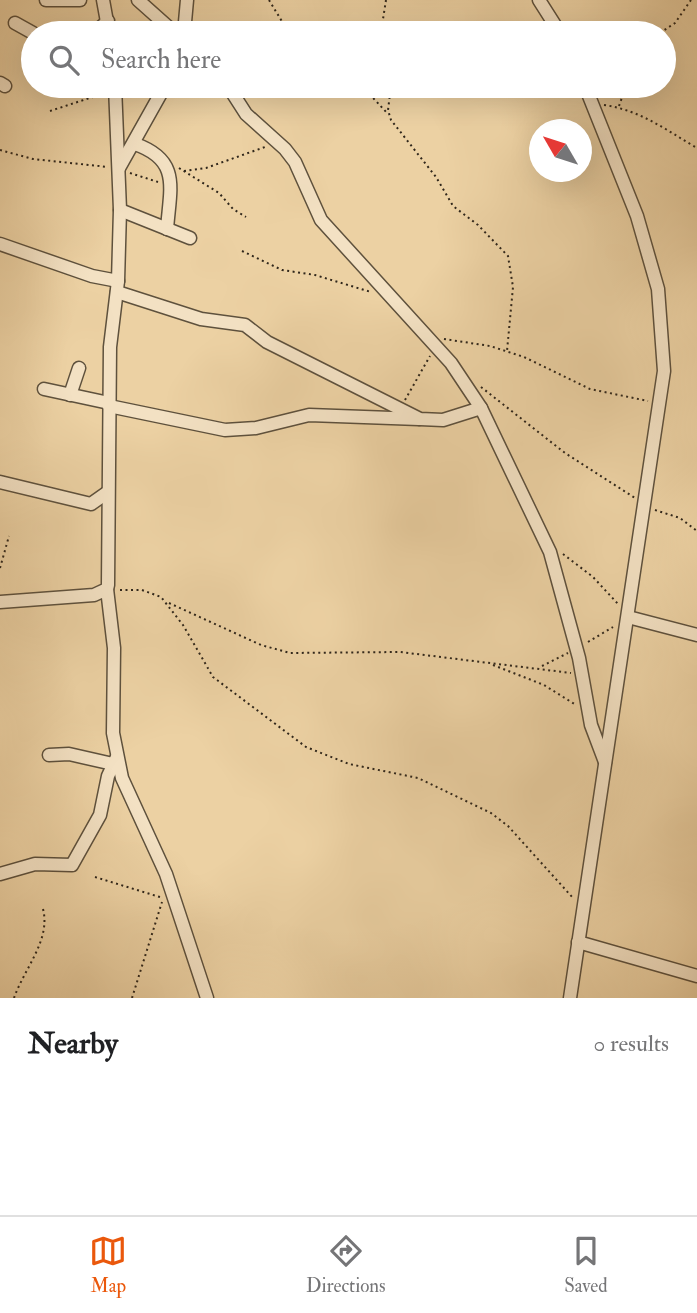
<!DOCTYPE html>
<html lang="en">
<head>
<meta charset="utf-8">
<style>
	body { margin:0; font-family:"IM FELL Double Pica",serif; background:#f2f2f2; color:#202124 }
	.compass { position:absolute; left:529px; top:119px; width:63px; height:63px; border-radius:50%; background:#fff; box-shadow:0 7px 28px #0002; rotate:309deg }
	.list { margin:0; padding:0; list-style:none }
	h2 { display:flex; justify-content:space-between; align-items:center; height:91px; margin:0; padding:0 28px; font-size:30px }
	h2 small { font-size:23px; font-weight:400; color:#757577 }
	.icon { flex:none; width:38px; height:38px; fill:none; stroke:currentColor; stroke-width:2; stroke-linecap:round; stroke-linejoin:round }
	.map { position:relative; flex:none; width:697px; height:998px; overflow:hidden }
	.search { position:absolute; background:#fff; box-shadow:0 7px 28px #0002; left:21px; right:21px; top:21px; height:77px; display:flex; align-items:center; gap:18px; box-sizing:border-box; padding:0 24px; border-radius:38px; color:#757577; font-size:26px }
	.sheet { height:217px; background:#fff }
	nav { display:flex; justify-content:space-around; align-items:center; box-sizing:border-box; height:98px; border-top:2px solid #e0e0e0; background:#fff; font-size:19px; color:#757577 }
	nav a { display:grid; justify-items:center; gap:4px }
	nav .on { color:#ea580c }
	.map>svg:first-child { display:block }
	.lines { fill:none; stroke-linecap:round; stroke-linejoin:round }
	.minor-casing { stroke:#5e513d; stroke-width:15 }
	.path { stroke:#2f261b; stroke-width:2; stroke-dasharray:2 3.5; stroke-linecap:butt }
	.minor { stroke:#f3e1c3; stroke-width:12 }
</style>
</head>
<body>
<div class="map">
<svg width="697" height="998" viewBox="0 0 697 998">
	<rect width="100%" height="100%" fill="#ecd1a3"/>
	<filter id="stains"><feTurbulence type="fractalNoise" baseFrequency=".00286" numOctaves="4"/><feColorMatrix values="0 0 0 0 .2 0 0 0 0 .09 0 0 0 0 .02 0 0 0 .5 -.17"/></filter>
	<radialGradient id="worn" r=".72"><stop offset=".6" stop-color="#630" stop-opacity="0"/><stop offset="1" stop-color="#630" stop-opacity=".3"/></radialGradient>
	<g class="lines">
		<g class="minor-casing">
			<g id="minor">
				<polyline points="46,0 80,0"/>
				<polyline points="103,0 109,33"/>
				<polyline points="138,0 175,33"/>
				<polyline points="539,0 560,33"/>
				<polyline points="15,23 33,33"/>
				<polyline points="94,33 108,21"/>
				<polyline points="184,33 187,0"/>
				<polyline points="0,83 5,86"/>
				<polyline points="228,86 246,114 285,149 295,162 321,220 451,363 481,408 550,552 579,658 591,725 605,762"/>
				<path d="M 135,144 C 181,160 170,188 167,229"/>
				<polyline points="119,168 165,86"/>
				<polyline points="120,210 190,238"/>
				<polyline points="0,244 92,276 118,281"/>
				<polyline points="117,292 201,319 245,325 267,342 420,419 443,420 481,408"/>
				<polyline points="44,389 109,403"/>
				<polyline points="70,395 79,368"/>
				<polyline points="109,406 225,430 256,428 309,415 419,419"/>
				<polyline points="0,482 91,504 108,492"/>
				<polyline points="107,589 114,648 113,733 122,778 166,874 207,998"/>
				<polyline points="0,602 94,595 107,589 108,585 110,347 118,281 120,210 115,86"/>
				<polyline points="628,617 697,635"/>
				<polyline points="49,755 69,754 113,764"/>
				<polyline points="0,874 35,864 72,865 100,815 108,776 117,757"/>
				<polyline points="578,942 697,976"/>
				<polyline points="570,998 664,371 658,289 637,216 585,86"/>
			</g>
		</g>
		<g class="path">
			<polyline points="269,0 289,33"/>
			<polyline points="386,0 383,19 388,33"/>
			<polyline points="660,33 675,23 691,0"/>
			<polyline points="362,86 388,114"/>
			<polyline points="391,86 388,110 391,120 436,177 453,206 478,225 508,256 513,287 507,351"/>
			<path d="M 604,105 C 640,110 666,130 697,148"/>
			<polyline points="619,106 626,86"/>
			<polyline points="50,111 105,93"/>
			<polyline points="0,150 33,159 108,167"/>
			<polyline points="179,168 219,193 233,209 246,217"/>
			<polyline points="184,171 206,168 265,147"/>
			<polyline points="130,173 158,182"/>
			<polyline points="242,251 282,270 315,275 371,292"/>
			<polyline points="444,339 490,346 524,357 590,389 648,401"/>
			<polyline points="481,387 565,453 635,498"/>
			<polyline points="405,400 430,356"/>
			<polyline points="655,510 680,518 697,531"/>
			<polyline points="563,554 593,577 618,604"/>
			<polyline points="0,568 9,536"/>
			<polyline points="120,590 142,590 161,597 183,625 213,677 306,747 349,764 418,778 491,813 508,826 573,898"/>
			<polyline points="169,603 261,645 290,653 400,652 571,673"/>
			<polyline points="588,642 613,627"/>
			<polyline points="493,665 544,685 576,705"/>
			<polyline points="542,666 568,653"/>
			<polyline points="95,877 163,898"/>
			<path d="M 14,998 C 24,969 51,940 43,909"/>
			<polyline points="132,998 162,902"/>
		</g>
		<use href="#minor" class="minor"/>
	</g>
	<rect width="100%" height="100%" filter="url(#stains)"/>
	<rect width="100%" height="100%" fill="url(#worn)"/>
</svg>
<svg class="compass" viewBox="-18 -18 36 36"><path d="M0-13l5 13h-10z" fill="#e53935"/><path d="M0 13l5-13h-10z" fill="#757577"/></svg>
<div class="search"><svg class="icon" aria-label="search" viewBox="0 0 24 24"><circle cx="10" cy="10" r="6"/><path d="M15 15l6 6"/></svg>Search here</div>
</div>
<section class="sheet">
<h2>Nearby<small>0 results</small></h2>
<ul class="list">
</ul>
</section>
<nav>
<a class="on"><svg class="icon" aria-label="map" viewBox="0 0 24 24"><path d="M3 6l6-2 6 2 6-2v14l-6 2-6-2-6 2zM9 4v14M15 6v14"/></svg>Map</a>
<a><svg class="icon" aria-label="directions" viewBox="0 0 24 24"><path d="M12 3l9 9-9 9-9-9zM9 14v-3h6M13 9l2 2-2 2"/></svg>Directions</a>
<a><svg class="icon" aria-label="saved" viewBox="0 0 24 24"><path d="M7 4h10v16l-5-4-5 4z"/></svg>Saved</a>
</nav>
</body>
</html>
